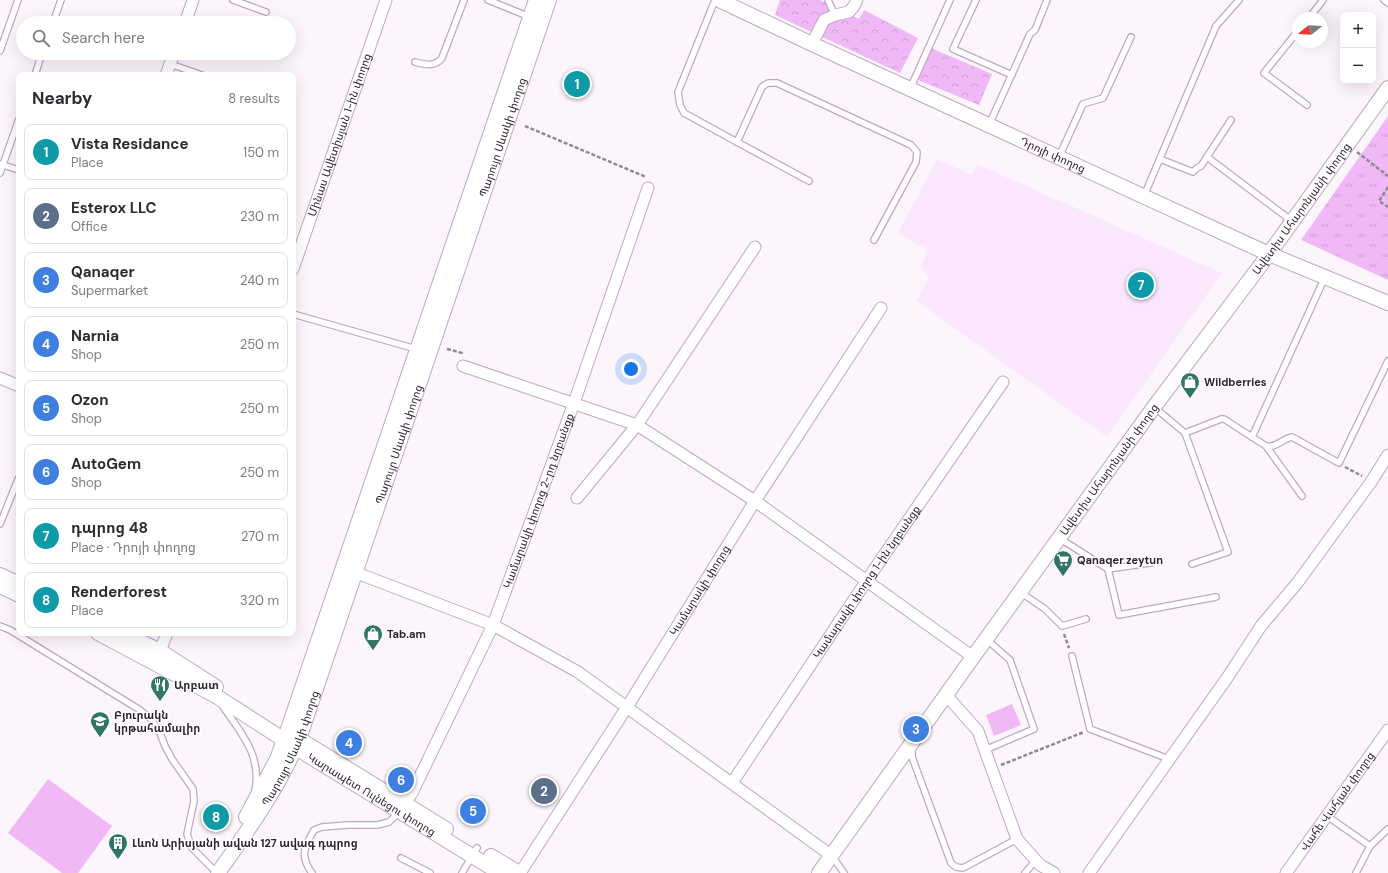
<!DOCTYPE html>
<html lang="en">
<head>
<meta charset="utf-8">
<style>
	body { margin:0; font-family:"DM Sans","Noto Sans Armenian",sans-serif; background:#f7f7f7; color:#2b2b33 }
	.controls { position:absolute; right:12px; top:12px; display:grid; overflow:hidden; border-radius:8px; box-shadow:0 4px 16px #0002 }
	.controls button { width:36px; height:36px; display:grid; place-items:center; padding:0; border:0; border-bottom:1px solid #e1e1e2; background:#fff; color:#2b2b33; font:20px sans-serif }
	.compass { position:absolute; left:1292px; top:12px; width:36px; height:36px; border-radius:50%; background:#fff; box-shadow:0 4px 16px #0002; rotate:252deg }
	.you { position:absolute; left:631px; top:369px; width:14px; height:14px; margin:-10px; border:3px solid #fff; border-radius:50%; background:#1a73e8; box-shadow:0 0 0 6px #1a73e833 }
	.badge { display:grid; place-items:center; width:26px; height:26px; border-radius:50%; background:#307568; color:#fff; font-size:13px; font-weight:700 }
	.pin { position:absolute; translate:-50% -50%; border:2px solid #fff; box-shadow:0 1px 4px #0006 }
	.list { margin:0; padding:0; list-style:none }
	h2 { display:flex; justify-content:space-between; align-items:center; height:52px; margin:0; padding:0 16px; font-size:17px }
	h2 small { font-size:13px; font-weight:400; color:#7c7c81 }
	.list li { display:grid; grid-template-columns:26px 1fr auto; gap:12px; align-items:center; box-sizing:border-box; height:56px; margin:0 8px 8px; padding:0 8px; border:1px solid #e1e1e2; border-radius:8px }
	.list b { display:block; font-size:15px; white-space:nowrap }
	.list p { margin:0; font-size:13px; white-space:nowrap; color:#7c7c81 }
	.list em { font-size:13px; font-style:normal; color:#7c7c81 }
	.icon { flex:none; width:22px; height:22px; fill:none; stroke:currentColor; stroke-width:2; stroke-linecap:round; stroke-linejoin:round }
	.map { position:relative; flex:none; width:1388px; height:873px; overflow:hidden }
	.search { position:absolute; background:#fff; box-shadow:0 4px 16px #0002; left:16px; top:16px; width:280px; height:44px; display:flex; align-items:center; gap:10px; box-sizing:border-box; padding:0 14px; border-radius:22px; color:#7c7c81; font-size:15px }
	.panel { position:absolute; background:#fff; box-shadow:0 4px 16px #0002; left:16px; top:72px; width:280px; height:564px; border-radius:8px }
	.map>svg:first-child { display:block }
	.built { fill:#fbe7fd }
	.grass { fill:url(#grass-tufts) }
	.forest { fill:url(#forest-crowns) }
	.pitch { fill:#f0b8f7 }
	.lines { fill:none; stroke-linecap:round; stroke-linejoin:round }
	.service-casing { stroke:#c1a7c4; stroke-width:8 }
	.minor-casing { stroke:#c1a7c4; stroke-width:13 }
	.tertiary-casing { stroke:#c1a7c4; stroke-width:16 }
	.path { stroke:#928a93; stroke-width:2.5; stroke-dasharray:4 2; stroke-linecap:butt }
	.service { stroke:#fff; stroke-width:5.5 }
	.minor { stroke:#fff; stroke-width:11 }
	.tertiary { stroke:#fff; stroke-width:14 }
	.labels { text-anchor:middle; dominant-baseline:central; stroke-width:3; stroke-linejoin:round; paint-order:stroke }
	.street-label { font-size:11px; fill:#2d232e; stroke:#fff }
	.poi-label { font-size:11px; font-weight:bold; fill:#2d232e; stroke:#fff; text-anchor:start }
</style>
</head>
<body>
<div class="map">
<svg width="1388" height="873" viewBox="0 0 1388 873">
	<defs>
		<pattern id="grass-tufts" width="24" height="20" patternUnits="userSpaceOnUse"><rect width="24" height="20" fill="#f0b8f7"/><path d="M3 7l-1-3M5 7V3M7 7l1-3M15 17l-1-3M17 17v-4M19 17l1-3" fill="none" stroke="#ce9ed4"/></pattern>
		<pattern id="forest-crowns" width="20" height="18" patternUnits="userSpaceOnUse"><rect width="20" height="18" fill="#f0b8f7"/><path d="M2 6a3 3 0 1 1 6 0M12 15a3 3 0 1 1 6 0" fill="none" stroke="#ce9ed4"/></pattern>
	</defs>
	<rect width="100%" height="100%" fill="#fcf6fc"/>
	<polygon class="built" points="937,159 972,175 977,164 1222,273 1107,437 916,301 929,277 921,267 927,250 898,233"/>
	<polygon class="grass" points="1388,116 1388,280 1301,240"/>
	<g class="forest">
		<polygon points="780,0 820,0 859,19 864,10 918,38 900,73 775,15"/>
		<polygon points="931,48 992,74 979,105 918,80"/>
	</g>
	<g class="pitch">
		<polygon points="1012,704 1021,725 994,736 986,715"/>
		<polygon points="48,779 112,826 78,873 62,873 8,833"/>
	</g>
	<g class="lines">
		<g class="service-casing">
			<g id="service">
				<polyline points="233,0 266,12"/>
				<polyline points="488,0 530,17"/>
				<polyline points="715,0 678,92 680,105 684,113 737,142"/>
				<polyline points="828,0 835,15"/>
				<polyline points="976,0 953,49 1012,75"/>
				<polyline points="1384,0 1388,3"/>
				<polyline points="1309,18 1323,0"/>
				<polyline points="53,23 61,0"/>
				<polyline points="1298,31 1264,73 1307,105"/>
				<polyline points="0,51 18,0"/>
				<path d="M 415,62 C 426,65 435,67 442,58 L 464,0"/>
				<polyline points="170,64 202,75"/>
				<polyline points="35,75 42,53"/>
				<polyline points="910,89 950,0"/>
				<polyline points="989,125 1030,34 1035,30 1047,0"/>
				<polyline points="1059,157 1083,104 1103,98 1131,37"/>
				<polyline points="1207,157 1292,221"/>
				<polyline points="1160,159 1193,172 1197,168 1201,166 1231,120"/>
				<polyline points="0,164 19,170"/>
				<polyline points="0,173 19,119"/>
				<polyline points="809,181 737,142 762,87 768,83 777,83 911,145 917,152 916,162 874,240"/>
				<polyline points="1144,196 1216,26 1239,0"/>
				<polyline points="293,314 416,349"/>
				<polyline points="1154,407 1185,433 1228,552 1192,564"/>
				<path d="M 1185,433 L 1221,419 L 1224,419 L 1266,446 C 1277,448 1282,439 1292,437 L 1339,463 L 1388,361"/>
				<polyline points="1252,437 1325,277"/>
				<polyline points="1266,446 1302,496"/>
				<polyline points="0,524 19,477"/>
				<polyline points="1059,538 1108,569 1150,563"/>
				<polyline points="1108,569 1119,615 1216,597"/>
				<polyline points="1020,592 1045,609 1062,626 1086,619"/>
				<polyline points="0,626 10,630 140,710 152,720 160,733 165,746 172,759 193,789 194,801 187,834 192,848 212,868"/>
				<polyline points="1072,656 1090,729 1169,759"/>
				<path d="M 222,705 C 241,733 262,755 255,791"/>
				<polyline points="912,749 912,757 951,863 956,867 963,868 1017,839"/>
				<polyline points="985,750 1034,729 1010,660 986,639"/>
				<polyline points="1327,816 1370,846 1356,873"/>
				<polyline points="1370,846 1388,829"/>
				<polyline points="832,856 844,873"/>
				<polyline points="401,858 430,873"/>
				<path d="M 312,873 C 299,856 305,846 314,830 L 322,827 L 348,825 L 377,825 L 389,822 L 399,812"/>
				<polyline points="462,873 477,848"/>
				<polyline points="1025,873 1036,860"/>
			</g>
		</g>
		<g class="minor-casing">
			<g id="minor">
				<polyline points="185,23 193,0"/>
				<polyline points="812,44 824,20 835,15 849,12 854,6 857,0"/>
				<polyline points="166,75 174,53"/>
				<path id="s1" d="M 293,269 L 386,0"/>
				<polyline points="463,366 637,425 755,501 973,657"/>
				<polyline points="0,378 19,386"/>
				<polyline points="577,498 637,425 755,247"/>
				<polyline points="349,570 493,625 578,672 832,856"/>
				<polyline points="160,651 167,633"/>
				<polyline points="946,695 978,731 1017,839 1040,865 1054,873"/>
				<path id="s2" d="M 732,783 L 867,580 L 1003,382"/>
				<path id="s3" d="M 405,803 L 412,793 L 493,625 L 574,403 L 648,188"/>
				<path id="s4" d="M 520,873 L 627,707 L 755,501 L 881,308"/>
				<polyline points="1089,873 1227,678 1261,626 1298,582 1371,482 1388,455"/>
				<path id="s5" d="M 1286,873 L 1388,730"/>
			</g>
		</g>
		<g class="tertiary-casing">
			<g id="tertiary">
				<path id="s6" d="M 719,0 L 812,44 L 1269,254 L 1388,303"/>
				<polyline points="0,575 19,584"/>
				<polyline points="0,586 19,595"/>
				<path id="s7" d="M 98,633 L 216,696 L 309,756 L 500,873"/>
				<polyline points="123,633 160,651 216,687"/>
				<polyline points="291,734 446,829"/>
				<polyline points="246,817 277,759 287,732 536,0"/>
				<polyline points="491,856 519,873"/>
				<path id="s8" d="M 218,873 C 248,830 279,788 299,739 L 549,0"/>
				<path id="s9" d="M 819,873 L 973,657 L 1154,407 L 1269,254 L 1388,88"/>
			</g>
		</g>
		<g class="path">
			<polyline points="525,126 646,177"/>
			<polyline points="1357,152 1388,176"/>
			<polyline points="1388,187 1379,201 1388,207"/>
			<polyline points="447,349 462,353 462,355"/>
			<polyline points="1345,467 1362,476"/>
			<polyline points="1064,634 1069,648"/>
			<polyline points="1001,765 1084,732"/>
		</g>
		<use href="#service" class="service"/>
		<use href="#minor" class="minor"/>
		<use href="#tertiary" class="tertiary"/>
	</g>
	<defs>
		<g id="shop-pin" transform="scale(1)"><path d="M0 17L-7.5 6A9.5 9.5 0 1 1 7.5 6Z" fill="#307568" stroke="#fff"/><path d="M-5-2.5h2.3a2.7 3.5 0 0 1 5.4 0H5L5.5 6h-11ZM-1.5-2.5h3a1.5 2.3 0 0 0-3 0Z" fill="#fff"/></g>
		<g id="supermarket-pin" transform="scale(1)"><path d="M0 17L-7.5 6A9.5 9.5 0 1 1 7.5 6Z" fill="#307568" stroke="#fff"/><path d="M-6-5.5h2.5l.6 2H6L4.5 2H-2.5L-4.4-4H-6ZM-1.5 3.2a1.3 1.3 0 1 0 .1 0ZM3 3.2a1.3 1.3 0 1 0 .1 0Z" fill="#fff"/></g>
		<g id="restaurant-pin" transform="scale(1)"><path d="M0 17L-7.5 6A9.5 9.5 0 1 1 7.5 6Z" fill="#307568" stroke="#fff"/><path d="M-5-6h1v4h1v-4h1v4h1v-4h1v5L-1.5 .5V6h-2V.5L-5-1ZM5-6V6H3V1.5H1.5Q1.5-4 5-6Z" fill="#fff"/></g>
		<g id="school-pin" transform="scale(1)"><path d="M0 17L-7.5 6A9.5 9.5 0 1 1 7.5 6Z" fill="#307568" stroke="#fff"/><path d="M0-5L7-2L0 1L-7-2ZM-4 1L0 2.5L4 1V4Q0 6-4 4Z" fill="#fff"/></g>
		<g id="building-pin" transform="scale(1)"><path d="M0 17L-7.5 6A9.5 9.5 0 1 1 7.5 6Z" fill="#307568" stroke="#fff"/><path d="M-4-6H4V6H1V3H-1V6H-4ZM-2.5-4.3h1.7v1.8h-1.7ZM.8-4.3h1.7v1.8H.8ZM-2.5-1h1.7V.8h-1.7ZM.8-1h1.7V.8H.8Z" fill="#fff"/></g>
	</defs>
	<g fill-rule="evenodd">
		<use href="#shop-pin" x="1190" y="382"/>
		<use href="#supermarket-pin" x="1063" y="560"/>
		<use href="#shop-pin" x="373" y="634"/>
		<use href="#restaurant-pin" x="160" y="685"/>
		<use href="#school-pin" x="100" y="721"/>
		<use href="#building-pin" x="118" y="843"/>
	</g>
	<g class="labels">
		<g class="street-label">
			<text stroke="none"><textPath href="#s1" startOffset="142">Մինաս Ավետիսյան 1-ին փողոց</textPath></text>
			<text stroke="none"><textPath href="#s8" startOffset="792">Պարույր Սևակի փողոց</textPath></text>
			<text stroke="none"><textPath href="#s6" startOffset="368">Դրոյի փողոց</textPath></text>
			<text stroke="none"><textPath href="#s9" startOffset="821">Ավետիս Ահարոնյանի փողոց</textPath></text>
			<text stroke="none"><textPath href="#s8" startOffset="468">Պարույր Սևակի փողոց</textPath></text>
			<text stroke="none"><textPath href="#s9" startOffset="497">Ավետիս Ահարոնյանի փողոց</textPath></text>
			<text stroke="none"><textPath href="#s3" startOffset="331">Կամարակի փողոց 2-րդ նրբանցք</textPath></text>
			<text stroke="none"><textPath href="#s2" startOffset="242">Կամարակի փողոց 1-ին նրբանցք</textPath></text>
			<text stroke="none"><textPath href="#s4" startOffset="335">Կամարակի փողոց</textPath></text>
			<text stroke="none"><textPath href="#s8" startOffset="145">Պարույր Սևակի փողոց</textPath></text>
			<text stroke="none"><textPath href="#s7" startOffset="318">Կարապետ Ուլնեցու փողոց</textPath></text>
			<text stroke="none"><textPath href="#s5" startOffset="88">Վահե Վահյան փողոց</textPath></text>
		</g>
		<g class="poi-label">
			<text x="1204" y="382">Wildberries</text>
			<text x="1077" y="560">Qanaqer zeytun</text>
			<text x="387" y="634">Tab.am</text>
			<text x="174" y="685">Արբատ</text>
			<text x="114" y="715">Բյուրակն<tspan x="114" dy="13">կրթահամալիր</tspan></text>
			<text x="132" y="843">Լևոն Արիսյանի ավան 127 ավագ դպրոց</text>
		</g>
	</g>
</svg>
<div class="controls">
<button>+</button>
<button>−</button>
</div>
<svg class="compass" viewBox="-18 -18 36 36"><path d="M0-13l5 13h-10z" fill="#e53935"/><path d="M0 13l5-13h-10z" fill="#7c7c81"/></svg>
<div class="you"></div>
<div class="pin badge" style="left:577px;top:84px;background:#0f9aa8">1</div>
<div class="pin badge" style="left:544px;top:791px;background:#5c6f8a">2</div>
<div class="pin badge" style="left:916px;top:729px;background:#3f7fe0">3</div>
<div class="pin badge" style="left:349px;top:743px;background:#3f7fe0">4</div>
<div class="pin badge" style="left:473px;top:811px;background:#3f7fe0">5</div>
<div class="pin badge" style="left:401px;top:780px;background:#3f7fe0">6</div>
<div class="pin badge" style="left:1141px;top:285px;background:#0f9aa8">7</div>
<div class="pin badge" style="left:216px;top:817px;background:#0f9aa8">8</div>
<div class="search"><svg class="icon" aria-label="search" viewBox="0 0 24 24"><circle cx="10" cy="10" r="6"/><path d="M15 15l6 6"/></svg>Search here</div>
<section class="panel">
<h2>Nearby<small>8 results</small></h2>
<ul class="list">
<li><span class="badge" style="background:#0f9aa8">1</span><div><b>Vista Residance</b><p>Place</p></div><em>150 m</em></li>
<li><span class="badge" style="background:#5c6f8a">2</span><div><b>Esterox LLC</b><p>Office</p></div><em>230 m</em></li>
<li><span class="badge" style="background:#3f7fe0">3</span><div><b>Qanaqer</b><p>Supermarket</p></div><em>240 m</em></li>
<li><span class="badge" style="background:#3f7fe0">4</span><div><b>Narnia</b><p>Shop</p></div><em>250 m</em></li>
<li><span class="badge" style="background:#3f7fe0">5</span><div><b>Ozon</b><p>Shop</p></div><em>250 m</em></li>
<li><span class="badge" style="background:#3f7fe0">6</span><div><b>AutoGem</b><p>Shop</p></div><em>250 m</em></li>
<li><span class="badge" style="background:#0f9aa8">7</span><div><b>դպրոց 48</b><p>Place · Դրոյի փողոց</p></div><em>270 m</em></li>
<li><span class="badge" style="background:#0f9aa8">8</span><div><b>Renderforest</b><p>Place</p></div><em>320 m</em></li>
</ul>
</section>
</div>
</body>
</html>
